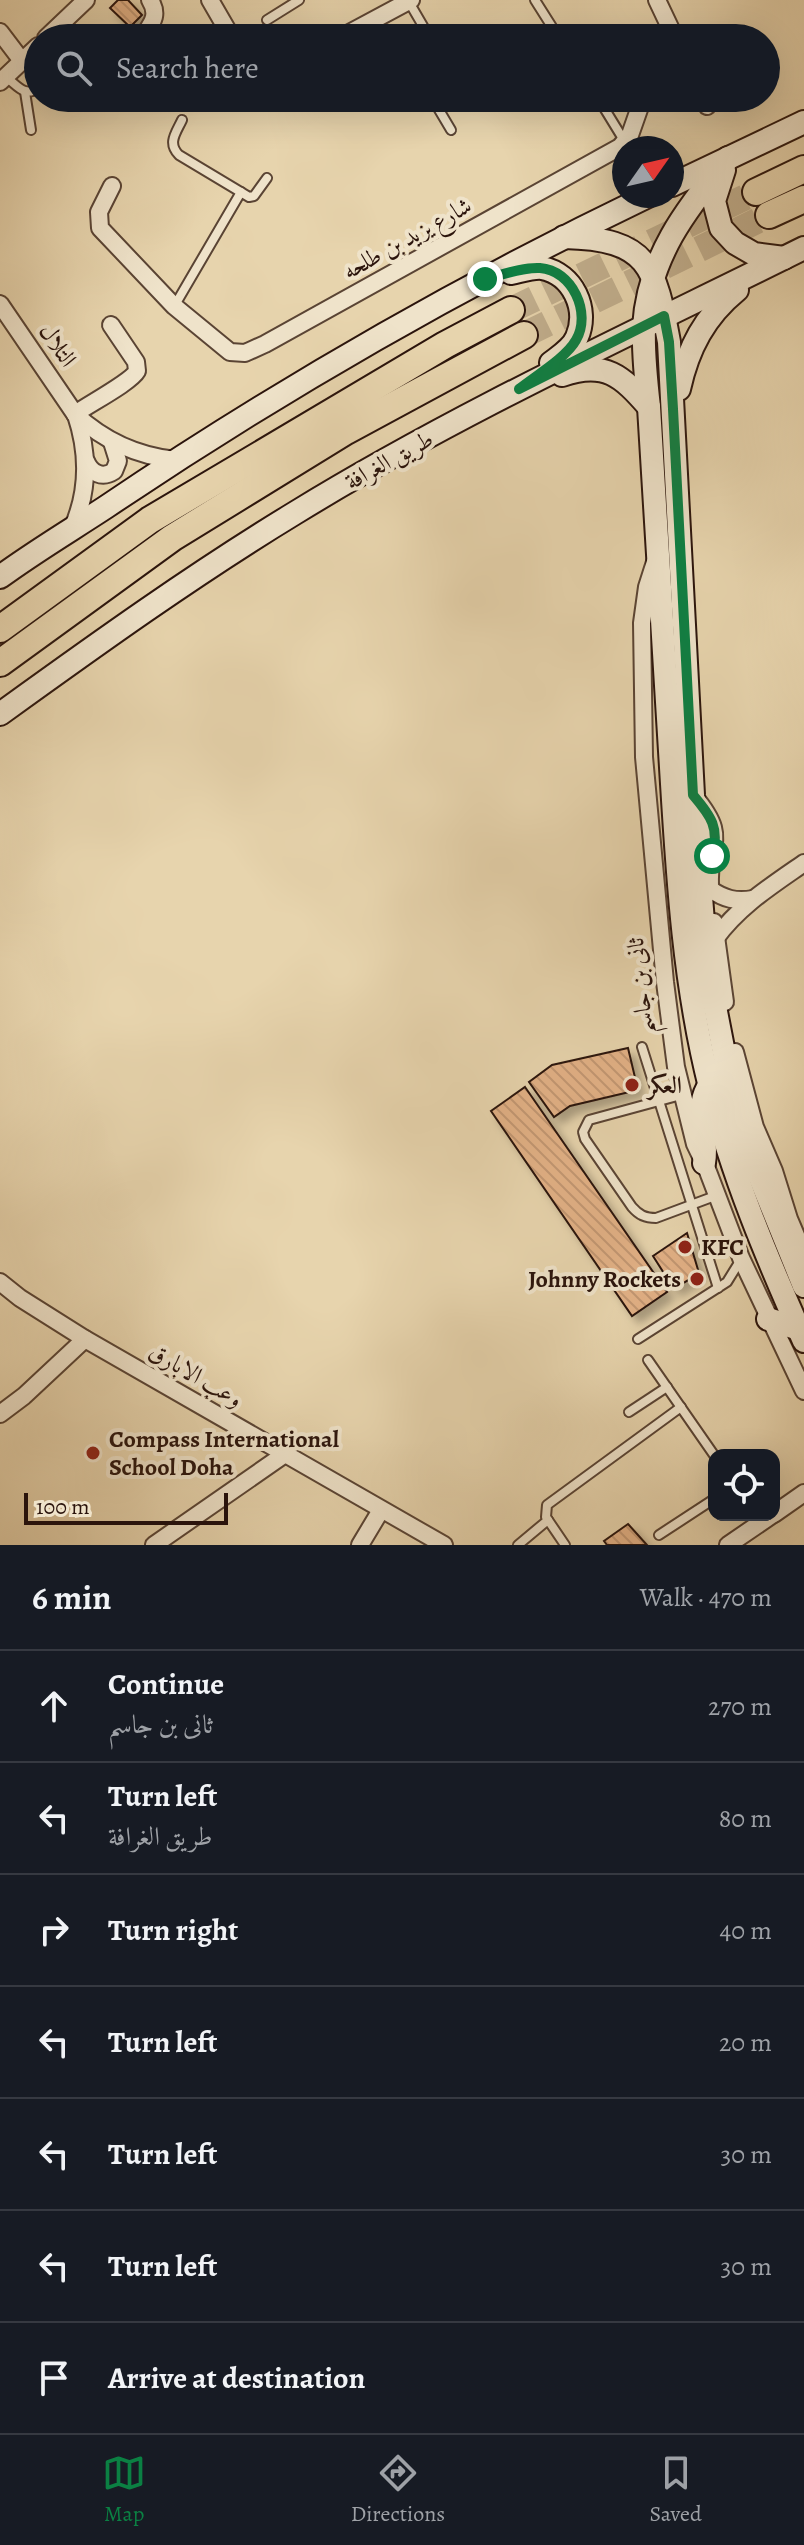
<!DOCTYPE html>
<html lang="en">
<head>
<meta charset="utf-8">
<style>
	body { margin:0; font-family:Alegreya,Amiri,serif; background:#20242c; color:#f1f3f6 }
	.controls { position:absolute; right:24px; bottom:24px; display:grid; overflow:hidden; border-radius:16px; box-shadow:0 8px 32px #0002 }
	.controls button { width:72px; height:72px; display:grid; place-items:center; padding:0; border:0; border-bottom:2px solid #363941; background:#171b24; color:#f1f3f6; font:40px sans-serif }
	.compass { position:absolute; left:612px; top:136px; width:72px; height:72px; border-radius:50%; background:#171b24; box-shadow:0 8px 32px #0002; rotate:56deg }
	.scale { position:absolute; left:24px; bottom:20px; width:204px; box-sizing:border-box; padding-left:8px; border:4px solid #2b140c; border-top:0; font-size:22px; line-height:28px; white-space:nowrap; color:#2b140c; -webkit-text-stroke:6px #efe3ca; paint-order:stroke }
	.stop { position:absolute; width:24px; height:24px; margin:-18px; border:6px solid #0b8043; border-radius:50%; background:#fff }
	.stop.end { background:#0b8043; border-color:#fff; box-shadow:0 2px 8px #0008 }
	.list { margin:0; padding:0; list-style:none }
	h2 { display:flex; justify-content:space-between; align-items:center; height:104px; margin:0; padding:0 32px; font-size:34px }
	h2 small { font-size:26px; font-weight:400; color:#9ea1a6 }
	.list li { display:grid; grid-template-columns:52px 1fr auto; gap:24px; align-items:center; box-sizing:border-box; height:112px; padding:0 32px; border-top:2px solid #363941 }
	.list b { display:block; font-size:30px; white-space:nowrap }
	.list p { margin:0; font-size:26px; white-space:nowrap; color:#9ea1a6 }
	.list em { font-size:26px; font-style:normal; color:#9ea1a6 }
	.icon { flex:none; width:44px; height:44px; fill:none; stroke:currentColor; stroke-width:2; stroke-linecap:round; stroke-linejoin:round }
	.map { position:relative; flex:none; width:804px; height:1545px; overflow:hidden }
	.search { position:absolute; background:#171b24; box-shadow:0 8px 32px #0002; left:24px; right:24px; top:24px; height:88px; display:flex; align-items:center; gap:20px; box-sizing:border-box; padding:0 28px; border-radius:44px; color:#9ea1a6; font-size:30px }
	.sheet { height:888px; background:#171b24 }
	nav { display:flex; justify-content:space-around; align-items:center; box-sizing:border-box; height:112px; border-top:2px solid #363941; background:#171b24; font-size:22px; color:#9ea1a6 }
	nav a { display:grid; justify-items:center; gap:4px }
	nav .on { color:#0b8043 }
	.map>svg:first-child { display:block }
	.building { fill:url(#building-back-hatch); stroke:#2b140c; stroke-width:2; filter:url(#shadow) }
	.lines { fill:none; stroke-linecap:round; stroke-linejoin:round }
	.trunk-tunnel { stroke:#c1ae8d; stroke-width:26; stroke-dasharray:26 13; stroke-linecap:butt }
	.service-casing { stroke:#5a4434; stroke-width:12 }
	.minor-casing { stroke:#5a4434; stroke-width:20 }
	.secondary-casing { stroke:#2b140c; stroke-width:26 }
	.trunk-casing { stroke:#2b140c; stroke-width:30 }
	.service { stroke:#efe3ca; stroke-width:8 }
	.minor { stroke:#efe3ca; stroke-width:16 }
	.secondary { stroke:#efe3ca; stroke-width:22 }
	.trunk { stroke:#e7d4ad; stroke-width:26 }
	.route { stroke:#0b8043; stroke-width:10 }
	.poi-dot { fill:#8f2418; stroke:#efe3ca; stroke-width:3 }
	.labels { text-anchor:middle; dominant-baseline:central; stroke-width:8; stroke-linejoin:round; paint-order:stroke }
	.street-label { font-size:24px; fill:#2b140c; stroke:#efe3ca }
	.poi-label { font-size:24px; font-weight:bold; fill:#2b140c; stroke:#efe3ca; text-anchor:start }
</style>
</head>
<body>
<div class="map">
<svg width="804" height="1545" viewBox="0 0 804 1545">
	<defs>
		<pattern id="building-back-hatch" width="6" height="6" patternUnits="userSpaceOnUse" patternTransform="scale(2)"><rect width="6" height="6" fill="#e2b186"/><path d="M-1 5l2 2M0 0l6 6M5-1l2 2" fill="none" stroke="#c29772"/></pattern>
		<filter id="shadow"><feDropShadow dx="7" dy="7" stdDeviation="4" flood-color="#0004"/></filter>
	</defs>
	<rect width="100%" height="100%" fill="#e7d4ad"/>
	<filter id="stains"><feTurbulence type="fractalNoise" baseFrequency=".0025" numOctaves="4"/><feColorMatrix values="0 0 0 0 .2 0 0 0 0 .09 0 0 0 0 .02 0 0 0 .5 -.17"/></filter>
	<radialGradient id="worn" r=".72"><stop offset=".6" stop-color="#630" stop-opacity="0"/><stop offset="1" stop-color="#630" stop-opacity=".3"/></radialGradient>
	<g class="building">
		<polygon points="118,0 128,0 142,15 130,27 110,8"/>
		<polygon points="628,1048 638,1090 570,1106 554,1117 529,1082 552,1065"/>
		<polygon points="525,1087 667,1292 632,1316 491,1111"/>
		<polygon points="687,1233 699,1273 674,1289 653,1256"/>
		<polygon points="628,1524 647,1545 607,1545 604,1541"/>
	</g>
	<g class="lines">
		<g class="trunk-tunnel">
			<polyline points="511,310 756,192"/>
			<polyline points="524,335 769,215"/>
		</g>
		<g class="service-casing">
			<g id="service">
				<polyline points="535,0 559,38"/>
				<polyline points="409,2 430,38"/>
				<polyline points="267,20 299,0"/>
				<path d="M 6,77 C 17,85 25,98 38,88"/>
				<polyline points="25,92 31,130"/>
				<polyline points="79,98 88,104"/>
				<polyline points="432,98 451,130"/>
				<polyline points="598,98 625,142"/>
				<path d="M 182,120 C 176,133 167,143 179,155 L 249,197 L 254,196 L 267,178"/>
				<polyline points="175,305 241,192"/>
				<polyline points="642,1047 718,1288"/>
				<path d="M 681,1095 L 589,1120 L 583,1132 L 585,1139 L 632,1207 C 639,1215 645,1218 656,1218 L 715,1196"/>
				<polyline points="638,1339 727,1282 740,1261"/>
				<polyline points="648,1360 714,1455"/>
				<polyline points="629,1412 667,1387"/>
				<polyline points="659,1535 714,1499"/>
				<polyline points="518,1545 548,1520"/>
				<polyline points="565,1545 546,1517 547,1505 681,1407"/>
			</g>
		</g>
		<g class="minor-casing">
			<g id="minor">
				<polyline points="210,0 232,38"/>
				<polyline points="657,0 675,38"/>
				<polyline points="0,32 22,61"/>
				<polyline points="46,38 86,0"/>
				<path d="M 142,38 C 151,24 160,16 150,0"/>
				<polyline points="340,38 411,0"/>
				<polyline points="0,82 38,46"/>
				<polyline points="703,98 707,106"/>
				<polyline points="112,186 99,212 100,228 174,306 230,352 245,353 265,344 620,147 630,135 643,98"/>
				<path d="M 0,304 L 75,414 C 104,441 136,456 176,460"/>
				<path d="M 75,414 C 89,404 131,382 137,371 L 136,362 L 111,325"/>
				<path d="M 86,461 C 91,473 102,479 114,471 L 118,461 L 112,442"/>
				<path d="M 72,529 C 89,491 89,454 76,415"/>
				<polyline points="655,562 647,587 642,623 644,757 665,982 676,1067 695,1144 707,1169 741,1258 804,1391"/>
				<path d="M 693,795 C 729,838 708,839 710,887"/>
				<path d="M 710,889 C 724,899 736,902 753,899"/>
				<polyline points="714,922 725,1002"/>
				<path d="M 715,939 C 739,906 771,886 804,863"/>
				<polyline points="735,1052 755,1127 774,1171 789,1219 804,1254"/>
				<polyline points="0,1282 20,1298 85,1339 444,1545"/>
				<polyline points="0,1414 24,1396 85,1339"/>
				<polyline points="774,1514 804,1493"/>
				<polyline points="154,1545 285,1454"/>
				<polyline points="360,1545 381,1510"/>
				<polyline points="728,1545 772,1515"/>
			</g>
		</g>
		<g class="secondary-casing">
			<g id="secondary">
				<path d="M 728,158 C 686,209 648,258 644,327 C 643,354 646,381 649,407 C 656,522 663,637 670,751 C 677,864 682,976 710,1087 C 732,1175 767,1258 804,1341"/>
				<polyline points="724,170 714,201 721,228 735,243 754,254 784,258"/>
				<polyline points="672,185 804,122"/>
				<path d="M 564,237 C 649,239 655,266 669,342 L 693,795 L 706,960 L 730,1084 L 748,1148 L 804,1286"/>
				<path d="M 511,273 C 521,271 533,267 542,268 C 573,274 589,309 577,337 C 573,348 560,356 551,363"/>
				<path d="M 562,375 C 605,360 622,376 649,407"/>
				<path d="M 679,389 C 688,348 705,316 737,290"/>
				<path d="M 0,577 C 34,552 71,530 106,507 C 278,391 461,286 648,196"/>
				<path d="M 0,714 C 97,644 193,575 295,513 C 458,413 633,333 804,248"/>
				<path d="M 704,1163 C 709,1137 695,1111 707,1089"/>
				<polyline points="768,1319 799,1329"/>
			</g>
		</g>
		<g class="trunk-casing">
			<g id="trunk">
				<polyline points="756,192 804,169"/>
				<polyline points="769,215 804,199"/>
				<polyline points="0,629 150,520 445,345 511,310"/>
				<polyline points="0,663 172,538 346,431 524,335"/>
			</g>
		</g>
		<use href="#service" class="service"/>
		<use href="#minor" class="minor"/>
		<use href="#secondary" class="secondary"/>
		<use href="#trunk" class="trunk"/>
	</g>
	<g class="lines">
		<path class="route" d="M 485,279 C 501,275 523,267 540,268 C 572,270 592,313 576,340 C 566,358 535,376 519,389 L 664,316 L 669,342 L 673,409 L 693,795 C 711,816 720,828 712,856"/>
	</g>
	<g class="poi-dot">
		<circle cx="632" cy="1085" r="8"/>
		<circle cx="685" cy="1247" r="8"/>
		<circle cx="697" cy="1279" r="8"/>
		<circle cx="93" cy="1453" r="8"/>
	</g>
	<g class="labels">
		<g class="street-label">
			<text transform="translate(407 238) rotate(-29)">شارع يزيد بن طلحه</text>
			<text transform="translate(58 345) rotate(56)">التلال</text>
			<text transform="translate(389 460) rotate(-29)">طريق الغرافة</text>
			<text transform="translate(640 986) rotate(-96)">ثانى بن جاسم</text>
			<text transform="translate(196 1375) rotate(30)">وعب الابارق</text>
		</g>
		<g class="poi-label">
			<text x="648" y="1085">العكر</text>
			<text x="701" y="1247">KFC</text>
			<text x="681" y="1279" text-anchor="end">Johnny Rockets</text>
			<text x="109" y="1439">Compass International<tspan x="109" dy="28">School Doha</tspan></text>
		</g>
	</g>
	<rect width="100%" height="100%" filter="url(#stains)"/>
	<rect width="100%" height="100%" fill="url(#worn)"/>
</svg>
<div class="controls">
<button><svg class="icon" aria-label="locate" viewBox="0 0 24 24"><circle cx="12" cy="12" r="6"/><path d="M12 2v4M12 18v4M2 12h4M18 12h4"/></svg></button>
</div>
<svg class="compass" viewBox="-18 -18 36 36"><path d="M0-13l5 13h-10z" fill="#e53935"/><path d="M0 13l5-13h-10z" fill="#9ea1a6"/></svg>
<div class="scale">100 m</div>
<div class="stop" style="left:712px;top:856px"></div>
<div class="stop end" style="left:485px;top:279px"></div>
<div class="search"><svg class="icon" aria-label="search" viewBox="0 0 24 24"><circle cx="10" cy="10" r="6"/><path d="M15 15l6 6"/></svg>Search here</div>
</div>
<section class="sheet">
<h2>6 min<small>Walk · 470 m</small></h2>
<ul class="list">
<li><svg class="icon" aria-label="ahead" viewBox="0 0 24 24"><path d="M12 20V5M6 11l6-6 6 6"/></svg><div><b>Continue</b><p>ثانى بن جاسم</p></div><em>270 m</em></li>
<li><svg class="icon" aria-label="left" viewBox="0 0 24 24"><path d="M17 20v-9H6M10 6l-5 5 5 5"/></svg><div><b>Turn left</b><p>طريق الغرافة</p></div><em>80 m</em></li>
<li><svg class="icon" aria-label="right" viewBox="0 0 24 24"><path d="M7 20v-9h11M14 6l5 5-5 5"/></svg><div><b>Turn right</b></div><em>40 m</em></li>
<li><svg class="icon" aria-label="left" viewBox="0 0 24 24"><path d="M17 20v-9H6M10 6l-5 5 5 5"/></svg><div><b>Turn left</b></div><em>20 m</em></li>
<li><svg class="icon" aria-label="left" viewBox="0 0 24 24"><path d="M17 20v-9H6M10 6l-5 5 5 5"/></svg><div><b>Turn left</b></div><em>30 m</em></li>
<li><svg class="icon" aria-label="left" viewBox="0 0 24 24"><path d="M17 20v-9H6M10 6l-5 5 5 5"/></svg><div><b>Turn left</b></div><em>30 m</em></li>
<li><svg class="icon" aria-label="arrive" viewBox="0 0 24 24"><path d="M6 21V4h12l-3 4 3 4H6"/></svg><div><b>Arrive at destination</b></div></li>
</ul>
</section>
<nav>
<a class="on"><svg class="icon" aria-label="map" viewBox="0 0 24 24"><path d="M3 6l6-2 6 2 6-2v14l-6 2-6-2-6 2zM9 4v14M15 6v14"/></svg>Map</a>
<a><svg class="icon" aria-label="directions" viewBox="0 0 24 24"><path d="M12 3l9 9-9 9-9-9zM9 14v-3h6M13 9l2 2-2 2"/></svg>Directions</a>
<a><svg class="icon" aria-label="saved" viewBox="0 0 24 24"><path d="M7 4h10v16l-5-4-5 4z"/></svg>Saved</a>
</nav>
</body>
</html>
